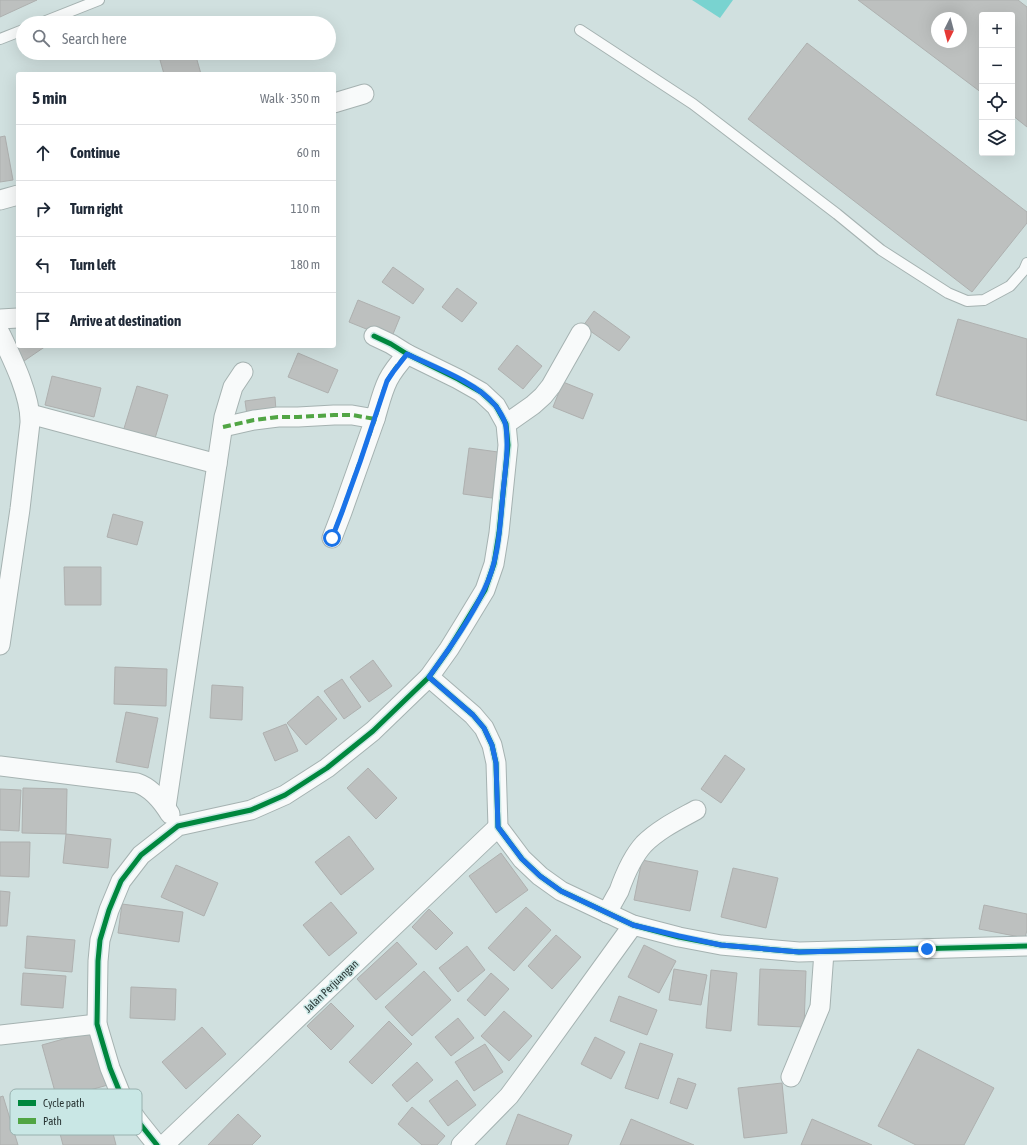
<!DOCTYPE html>
<html lang="en">
<head>
<meta charset="utf-8">
<style>
	body { margin:0; font-family:"Asap Condensed",sans-serif; background:#f2f2f3; color:#1f2937 }
	.controls { position:absolute; right:12px; top:12px; display:grid; overflow:hidden; border-radius:4px; box-shadow:0 4px 16px #0002 }
	.controls button { width:36px; height:36px; display:grid; place-items:center; padding:0; border:0; border-bottom:1px solid #e0e1e3; background:#fff; color:#1f2937; font:20px sans-serif }
	.compass { position:absolute; left:931px; top:12px; width:36px; height:36px; border-radius:50%; background:#fff; box-shadow:0 4px 16px #0002; rotate:186deg }
	.stop { position:absolute; width:12px; height:12px; margin:-9px; border:3px solid #1a73e8; border-radius:50%; background:#fff }
	.stop.end { background:#1a73e8; border-color:#fff; box-shadow:0 1px 4px #0008 }
	.list { margin:0; padding:0; list-style:none }
	h2 { display:flex; justify-content:space-between; align-items:center; height:52px; margin:0; padding:0 16px; font-size:17px }
	h2 small { font-size:13px; font-weight:400; color:#747a83 }
	.list li { display:grid; grid-template-columns:26px 1fr auto; gap:12px; align-items:center; box-sizing:border-box; height:56px; padding:0 16px; border-top:1px solid #e0e1e3 }
	.list b { display:block; font-size:15px; white-space:nowrap }
	.list em { font-size:13px; font-style:normal; color:#747a83 }
	.icon { flex:none; width:22px; height:22px; fill:none; stroke:currentColor; stroke-width:2; stroke-linecap:round; stroke-linejoin:round }
	.map { position:relative; flex:none; width:1027px; height:1145px; overflow:hidden }
	.search { position:absolute; background:#fff; box-shadow:0 4px 16px #0002; left:16px; top:16px; width:320px; height:44px; display:flex; align-items:center; gap:10px; box-sizing:border-box; padding:0 14px; border-radius:22px; color:#747a83; font-size:15px }
	.panel { position:absolute; background:#fff; box-shadow:0 4px 16px #0002; left:16px; top:72px; width:320px; height:276px; border-radius:4px }
	.map>svg:first-child { display:block }
	.forest { fill:#79d3d0 }
	.building { fill:#bdc0bf; stroke:#aeb0af; fill-rule:evenodd }
	.lines { fill:none; stroke-linecap:round; stroke-linejoin:round }
	.service-casing { stroke:#a5b2b1; stroke-width:12 }
	.minor-casing { stroke:#a5b2b1; stroke-width:21 }
	.service { stroke:#f8fafa; stroke-width:10 }
	.minor { stroke:#f8fafa; stroke-width:19 }
	.quiet { stroke:#51a544; stroke-width:4; stroke-dasharray:8 4; stroke-linecap:butt }
	.cycleway-casing { stroke:#c9e7e5; stroke-width:8 }
	.cycleway { stroke:#00873e; stroke-width:5 }
	.route { stroke:#1a73e8; stroke-width:5 }
	.labels { text-anchor:middle; dominant-baseline:central; stroke-width:3; stroke-linejoin:round; paint-order:stroke }
	.street-label { font-size:11px; fill:#273332; stroke:#c9e7e5 }
	.key { fill:#c9e7e5; stroke:#98b1af; stroke-width:1 }
	.key-label { font-size:11px; fill:#273332 }
</style>
</head>
<body>
<div class="map">
<svg width="1027" height="1145" viewBox="0 0 1027 1145">
	<rect width="100%" height="100%" fill="#d0e0df"/>
	<polygon class="forest" points="692,0 733,0 720,18"/>
	<g class="building">
		<polygon points="0,0 37,0 0,17"/>
		<path d="M 858,0 L 1018,0 L 1027,7 L 1027,127 L 1012,115 L 1012,15 L 982,15 L 982,93 ZM 937,18 L 961,18 L 961,42 L 937,42 Z"/>
		<polygon points="807,43 1027,212 1027,223 972,292 748,119"/>
		<polygon points="186,53 195,53 201,74 164,74 160,60"/>
		<polygon points="5,136 13,180 0,182 0,137"/>
		<polygon points="393,267 424,289 413,304 382,282"/>
		<polygon points="457,288 477,303 462,322 442,307"/>
		<polygon points="358,300 400,317 391,339 349,322"/>
		<polygon points="594,311 630,337 619,351 583,326"/>
		<polygon points="958,319 1027,339 1027,421 936,395"/>
		<polygon points="18,345 18,346 46,346 24,361 15,348"/>
		<polygon points="517,345 542,366 523,389 498,369"/>
		<polygon points="298,353 338,370 328,393 288,377"/>
		<polygon points="52,376 101,388 94,417 45,405"/>
		<polygon points="563,382 593,394 583,419 553,407"/>
		<polygon points="137,386 168,395 153,445 122,435"/>
		<polygon points="275,397 276,411 247,415 245,401"/>
		<polygon points="469,448 498,452 492,498 463,494"/>
		<polygon points="113,514 143,522 137,545 107,537"/>
		<polygon points="64,567 101,567 101,605 65,605"/>
		<polygon points="373,660 392,686 369,702 350,677"/>
		<polygon points="115,667 167,669 166,706 114,704"/>
		<polygon points="342,679 361,707 344,719 324,691"/>
		<polygon points="212,685 243,687 242,720 210,718"/>
		<polygon points="318,696 337,719 306,745 287,723"/>
		<polygon points="126,712 158,718 148,768 116,762"/>
		<polygon points="286,724 298,751 275,761 263,733"/>
		<polygon points="725,755 745,769 721,803 701,789"/>
		<polygon points="368,768 397,798 376,819 347,788"/>
		<polygon points="23,788 67,789 66,834 22,833"/>
		<polygon points="0,789 21,790 19,831 0,830"/>
		<polygon points="66,834 111,839 108,868 63,863"/>
		<polygon points="349,836 374,869 341,895 315,862"/>
		<polygon points="0,842 30,842 29,877 0,876"/>
		<polygon points="501,853 528,890 496,913 469,876"/>
		<polygon points="642,860 698,871 690,911 634,900"/>
		<polygon points="176,865 218,883 204,916 161,897"/>
		<polygon points="733,868 778,878 766,928 721,917"/>
		<polygon points="0,891 10,892 7,926 0,926"/>
		<polygon points="331,902 357,933 329,956 303,925"/>
		<polygon points="122,904 183,912 179,942 118,933"/>
		<polygon points="984,905 1027,914 1027,930 1025,938 979,929"/>
		<polygon points="526,907 551,930 514,971 488,948"/>
		<polygon points="429,909 453,933 436,950 412,927"/>
		<polygon points="556,935 581,957 552,989 528,966"/>
		<polygon points="27,936 75,940 72,972 25,968"/>
		<polygon points="397,942 417,964 376,1000 357,979"/>
		<polygon points="644,945 676,961 659,993 628,977"/>
		<polygon points="467,946 485,970 458,992 439,968"/>
		<polygon points="674,969 707,975 701,1005 669,1000"/>
		<polygon points="760,969 806,971 804,1027 758,1025"/>
		<polygon points="711,970 737,973 731,1031 706,1028"/>
		<polygon points="424,971 451,1000 412,1036 385,1007"/>
		<polygon points="23,973 66,976 63,1008 21,1005"/>
		<polygon points="491,973 509,989 485,1016 467,1000"/>
		<polygon points="131,987 176,989 175,1020 130,1018"/>
		<polygon points="619,996 657,1010 647,1035 610,1021"/>
		<polygon points="331,1003 354,1026 331,1050 307,1026"/>
		<polygon points="504,1011 532,1036 509,1061 481,1036"/>
		<polygon points="458,1018 474,1038 451,1056 435,1037"/>
		<polygon points="389,1021 412,1044 372,1084 349,1062"/>
		<polygon points="202,1027 226,1054 186,1089 162,1062"/>
		<polygon points="92,1031 108,1085 57,1099 42,1045"/>
		<polygon points="595,1037 625,1052 611,1079 581,1064"/>
		<polygon points="640,1043 673,1054 658,1099 625,1088"/>
		<polygon points="485,1044 503,1072 474,1091 455,1062"/>
		<polygon points="918,1049 994,1088 964,1145 916,1145 878,1126"/>
		<polygon points="417,1062 433,1080 407,1102 392,1085"/>
		<polygon points="678,1078 696,1084 687,1109 670,1103"/>
		<polygon points="457,1080 476,1105 448,1126 429,1101"/>
		<polygon points="782,1083 787,1133 744,1138 738,1088"/>
		<polygon points="3,1096 18,1145 0,1145 0,1097"/>
		<polygon points="105,1102 116,1145 63,1145 55,1115"/>
		<polygon points="412,1107 445,1136 437,1145 422,1145 398,1124"/>
		<polygon points="238,1114 261,1136 252,1145 208,1145"/>
		<polygon points="518,1114 572,1135 568,1145 506,1145"/>
		<polygon points="631,1119 694,1145 620,1145"/>
		<polygon points="812,1119 872,1145 801,1145"/>
	</g>
	<g class="lines">
		<g class="service-casing">
			<g id="service">
				<polyline points="41,23 99,0"/>
				<polyline points="580,30 693,104 837,214 881,250 948,293 967,301 984,300 1010,286 1024,270 1027,263"/>
				<polyline points="0,39 23,30"/>
			</g>
		</g>
		<g class="minor-casing">
			<g id="minor">
				<polyline points="334,103 364,94"/>
				<polyline points="0,200 18,195"/>
				<polyline points="0,319 18,318"/>
				<path d="M 0,333 C 12,358 31,396 30,423 L 20,509 L 0,645"/>
				<polyline points="30,414 217,464"/>
				<polyline points="506,424 533,405 543,396 551,386 581,333"/>
				<path d="M 223,427 L 254,420 L 278,417 L 298,417 L 334,415 L 352,415 L 375,419 C 379,406 382,392 388,380 C 393,370 400,362 407,354"/>
				<polyline points="332,538 342,512 375,419"/>
				<polyline points="429,677 473,715 484,728 492,745 496,763 498,827 522,859 540,876 561,891 633,925 679,937 721,945 799,952 1027,946"/>
				<path d="M 0,766 L 137,783 C 152,788 162,801 170,814"/>
				<polyline points="166,807 224,417 233,387 243,372"/>
				<path d="M 607,913 C 611,905 615,898 619,891 C 625,874 632,857 644,844 C 659,829 678,820 696,810"/>
				<polyline points="0,1035 97,1024"/>
				<polyline points="791,1077 820,1007 824,952"/>
				<polyline points="157,1145 137,1120 123,1100 110,1068 97,1024 98,961 100,940 109,910 121,881 141,855 178,826 251,810 285,795 327,768 373,731 429,677 449,649 465,623 485,590 494,564 499,533 508,445 506,424 496,406 481,392 458,379 407,354 391,344 374,336"/>
				<polyline points="164,1145 498,827"/>
				<polyline points="461,1145 509,1096 534,1062 633,925"/>
			</g>
		</g>
		<use href="#service" class="service"/>
		<use href="#minor" class="minor"/>
		<g class="quiet">
			<path d="M 223,427 L 254,420 L 278,417 L 298,417 L 334,415 L 352,415 L 375,419 C 379,406 382,392 388,380 C 393,370 400,362 407,354"/>
			<polyline points="332,538 342,512 375,419"/>
		</g>
		<g class="cycleway-casing">
			<g id="cycleway">
				<polyline points="429,677 473,715 484,728 492,745 496,763 498,827 522,859 540,876 561,891 633,925 679,937 721,945 799,952 1027,946"/>
				<polyline points="157,1145 137,1120 123,1100 110,1068 97,1024 98,961 100,940 109,910 121,881 141,855 178,826 251,810 285,795 327,768 373,731 429,677 449,649 465,623 485,590 494,564 499,533 508,445 506,424 496,406 481,392 458,379 407,354 391,344 374,336"/>
			</g>
		</g>
		<use href="#cycleway" class="cycleway"/>
	</g>
	<g class="lines">
		<path class="route" d="M 332,538 L 342,512 L 360,462 L 387,381 L 393,372 L 407,354 C 434,367 476,382 495,405 C 499,410 505,420 506,427 C 509,449 505,471 503,493 C 500,526 499,560 484,590 C 470,620 448,650 429,677 L 473,715 L 484,728 L 492,745 L 496,763 L 498,827 L 522,859 L 540,876 L 561,891 L 633,925 L 679,936 L 721,945 L 799,952 L 927,949"/>
	</g>
	<g class="labels">
		<g class="street-label">
			<text transform="translate(331 986) rotate(-44)">Jalan Perjuangan</text>
		</g>
	</g>
	<rect x="10" y="1089" width="132" height="46" rx="6" class="key"/>
	<rect x="18" y="1100" width="18" height="6" fill="#00873e"/>
	<rect x="18" y="1118" width="18" height="6" fill="#51a544"/>
	<g class="key-label">
		<text x="43" y="1107">Cycle path</text>
		<text x="43" y="1125">Path</text>
	</g>
</svg>
<div class="controls">
<button>+</button>
<button>−</button>
<button><svg class="icon" aria-label="locate" viewBox="0 0 24 24"><circle cx="12" cy="12" r="6"/><path d="M12 2v4M12 18v4M2 12h4M18 12h4"/></svg></button>
<button><svg class="icon" aria-label="layers" viewBox="0 0 24 24"><path d="M12 4l9 5-9 5-9-5zM3 14l9 5 9-5"/></svg></button>
</div>
<svg class="compass" viewBox="-18 -18 36 36"><path d="M0-13l5 13h-10z" fill="#e53935"/><path d="M0 13l5-13h-10z" fill="#747a83"/></svg>
<div class="stop" style="left:332px;top:538px"></div>
<div class="stop end" style="left:927px;top:949px"></div>
<div class="search"><svg class="icon" aria-label="search" viewBox="0 0 24 24"><circle cx="10" cy="10" r="6"/><path d="M15 15l6 6"/></svg>Search here</div>
<section class="panel">
<h2>5 min<small>Walk · 350 m</small></h2>
<ul class="list">
<li><svg class="icon" aria-label="ahead" viewBox="0 0 24 24"><path d="M12 20V5M6 11l6-6 6 6"/></svg><div><b>Continue</b></div><em>60 m</em></li>
<li><svg class="icon" aria-label="right" viewBox="0 0 24 24"><path d="M7 20v-9h11M14 6l5 5-5 5"/></svg><div><b>Turn right</b></div><em>110 m</em></li>
<li><svg class="icon" aria-label="left" viewBox="0 0 24 24"><path d="M17 20v-9H6M10 6l-5 5 5 5"/></svg><div><b>Turn left</b></div><em>180 m</em></li>
<li><svg class="icon" aria-label="arrive" viewBox="0 0 24 24"><path d="M6 21V4h12l-3 4 3 4H6"/></svg><div><b>Arrive at destination</b></div></li>
</ul>
</section>
</div>
</body>
</html>
